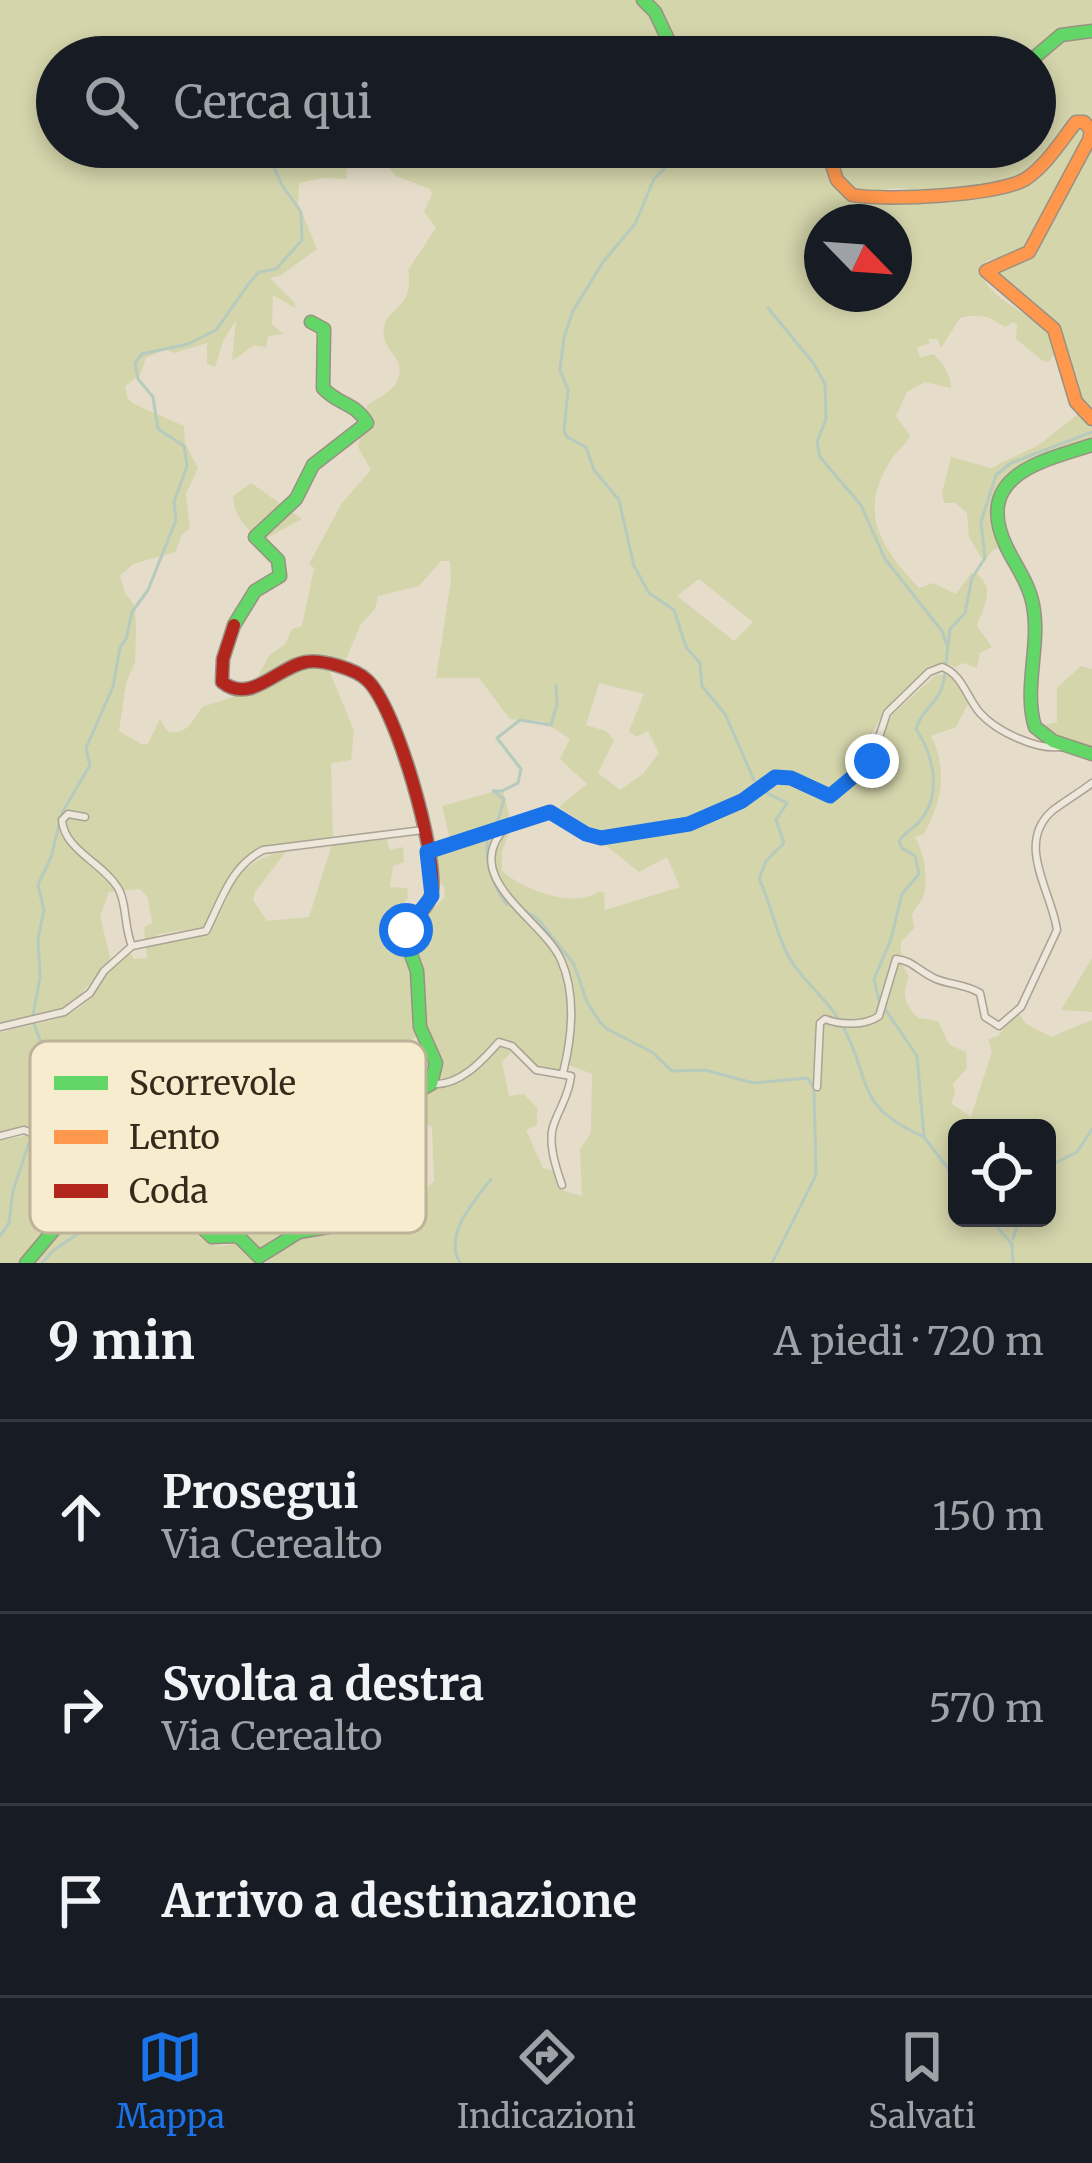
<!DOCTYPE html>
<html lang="it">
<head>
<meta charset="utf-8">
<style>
	body { margin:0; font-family:Merriweather,serif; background:#242831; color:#f1f3f6 }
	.controls { position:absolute; right:36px; bottom:36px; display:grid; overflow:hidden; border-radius:18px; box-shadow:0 6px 18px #0003 }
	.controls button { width:108px; height:108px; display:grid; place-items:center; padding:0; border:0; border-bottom:3px solid #363941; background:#171b24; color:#f1f3f6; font:60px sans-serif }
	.compass { position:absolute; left:804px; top:204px; width:108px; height:108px; border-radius:50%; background:#171b24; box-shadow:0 6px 18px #0003; rotate:115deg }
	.stop { position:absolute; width:36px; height:36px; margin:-27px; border:9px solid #1a73e8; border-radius:50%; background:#fff }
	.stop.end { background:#1a73e8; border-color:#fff; box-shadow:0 3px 12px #0008 }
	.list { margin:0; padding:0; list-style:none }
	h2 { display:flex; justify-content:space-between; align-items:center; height:156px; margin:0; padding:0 48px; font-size:51px }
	h2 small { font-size:39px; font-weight:400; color:#9ea1a6 }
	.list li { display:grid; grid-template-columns:78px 1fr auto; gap:36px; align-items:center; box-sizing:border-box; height:192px; padding:0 48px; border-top:3px solid #363941 }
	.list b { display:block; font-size:45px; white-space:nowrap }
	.list p { margin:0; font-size:39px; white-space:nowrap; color:#9ea1a6 }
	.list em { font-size:39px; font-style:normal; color:#9ea1a6 }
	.icon { flex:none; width:66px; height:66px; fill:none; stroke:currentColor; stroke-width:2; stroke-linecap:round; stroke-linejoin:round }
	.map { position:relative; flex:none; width:1092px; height:1263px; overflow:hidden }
	.search { position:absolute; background:#171b24; box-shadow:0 6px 18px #0003; left:36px; right:36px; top:36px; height:132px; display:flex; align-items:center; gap:30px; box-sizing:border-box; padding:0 42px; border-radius:66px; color:#9ea1a6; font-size:45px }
	.sheet { height:732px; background:#171b24 }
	nav { display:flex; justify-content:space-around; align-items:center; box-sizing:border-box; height:168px; border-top:3px solid #363941; background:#171b24; font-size:33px; color:#9ea1a6 }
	nav a { display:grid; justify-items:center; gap:6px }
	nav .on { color:#1a73e8 }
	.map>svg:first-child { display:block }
	.green { fill:#d4d5ab; fill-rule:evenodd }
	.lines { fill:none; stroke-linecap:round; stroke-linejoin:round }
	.stream { stroke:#b6cabe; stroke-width:3 }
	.street-casing { stroke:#aaa293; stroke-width:9 }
	.fast-casing { stroke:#999183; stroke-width:15 }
	.slow-casing { stroke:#999183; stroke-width:15 }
	.jam-casing { stroke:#999183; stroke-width:15 }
	.street { stroke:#ede7dc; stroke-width:6 }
	.fast { stroke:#63d668; stroke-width:12 }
	.slow { stroke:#ff974d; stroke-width:12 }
	.jam { stroke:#b3261e; stroke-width:12 }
	.route { stroke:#1a73e8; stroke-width:15 }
	.key { fill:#f7ecce; stroke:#beb298; stroke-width:3 }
	.key-label { font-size:33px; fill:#382a1b }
</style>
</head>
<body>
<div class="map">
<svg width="1092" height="1263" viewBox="0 0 1092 1263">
	<rect width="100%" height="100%" fill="#e5ddc9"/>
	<g class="green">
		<path d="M 0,0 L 1092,0 L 1092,123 L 1085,118 L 1070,123 L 1030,169 L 1009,180 L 926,193 L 900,188 L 858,192 L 845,185 L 831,169 L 832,185 L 856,202 L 899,198 L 933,202 L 1036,176 L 1077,130 L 1081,127 L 1086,131 L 1022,251 L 987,261 L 980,269 C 990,307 1042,311 1058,350 L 1048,362 L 1043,361 L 1016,339 L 1017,324 L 1013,322 L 1005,327 C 990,316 978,313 960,318 L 941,348 L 937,339 L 928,339 L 930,343 L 917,348 L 920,358 L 933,354 C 942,361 952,377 951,388 L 925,382 L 907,392 L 896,416 L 910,435 C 906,446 899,448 893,457 C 855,513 882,548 919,588 L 933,583 L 956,594 L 971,573 L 976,573 C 996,588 984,606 977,626 L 992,647 L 980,653 L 977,668 L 963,663 L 955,667 L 946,663 L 930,666 L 886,708 L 871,735 L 866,758 L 837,787 L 822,789 L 799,775 L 777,771 L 762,777 L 735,798 L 694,817 L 604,830 L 592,829 L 559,807 L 587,784 L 560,759 L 570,739 L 543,721 L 510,719 L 479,678 L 436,678 L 451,580 L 450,561 L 441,561 L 419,586 L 378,596 L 375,609 L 361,624 L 346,659 L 329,670 L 354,731 L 351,760 L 331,763 L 333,844 L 385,835 L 390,850 L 403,847 L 404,862 L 393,866 L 390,887 L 407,888 L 408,898 L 389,918 L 406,934 L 445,897 L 444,886 L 436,881 L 432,860 L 437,851 L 512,825 L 502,851 L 502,871 C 523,889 574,910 599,891 L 604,893 L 605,910 L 680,887 L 667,857 L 639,872 L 598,839 L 697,827 L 740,807 L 779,781 L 820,798 L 841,796 L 875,763 L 880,738 L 893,714 L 936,675 L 950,675 L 969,702 L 956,727 L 931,736 C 948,770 942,801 924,834 L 915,837 C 924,852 929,880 923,897 C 920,904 915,908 912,915 L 914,928 L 901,942 L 901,963 L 909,976 C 901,994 905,1004 918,1018 L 938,1021 L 949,1044 L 965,1052 L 966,1048 L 967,1068 L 953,1084 L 955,1094 L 951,1103 L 971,1117 L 992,1051 L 988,1039 L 998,1036 L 1018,1012 L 1025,1023 L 1051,1037 L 1092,1020 L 1092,1263 L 266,1263 L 298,1237 L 322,1235 L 338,1226 L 349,1207 L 369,1126 L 367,1118 L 346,1166 L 340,1203 L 330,1220 L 324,1224 L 293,1229 L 266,1252 L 259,1253 L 242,1234 L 217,1236 L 185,1206 L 173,1175 L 166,1168 L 132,1178 L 94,1204 L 75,1189 L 38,1130 L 26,1126 L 0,1131 L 0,1033 C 31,1022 64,1025 89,1000 C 98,991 103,978 110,968 C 92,974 85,995 67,1006 C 47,1019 22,1017 0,1025 ZM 57,57 L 1035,57 L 1035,147 L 57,147 ZM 384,161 L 396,176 L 430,189 L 432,194 L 424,212 L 436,228 L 408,270 C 416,312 380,306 384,337 C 387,354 407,360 397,381 C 392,393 376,398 367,406 L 358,447 L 371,470 L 342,503 L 309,564 L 314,568 L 302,626 L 292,629 L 286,643 L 269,656 L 253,685 L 233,697 L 202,707 C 193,720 186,737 167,731 L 160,719 L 148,744 L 141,744 L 119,731 L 126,683 L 135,662 L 136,634 L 135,606 L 125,593 L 120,576 L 133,564 L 175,552 L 182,535 L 190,528 L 186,494 L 198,468 L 185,443 L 184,426 L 134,404 L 128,399 L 125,386 L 140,375 L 146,358 L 165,349 L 174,353 L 207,343 L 207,364 L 215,367 L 223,341 L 236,320 L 232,360 C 247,356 247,340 266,348 L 268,336 L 283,334 L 272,324 L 273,295 L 295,308 L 294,302 L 270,278 L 280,276 L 317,249 L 298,203 L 299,183 L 322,178 L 347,179 L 346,169 ZM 822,222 L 894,222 L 894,294 L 822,294 ZM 699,579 L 753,622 L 734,641 L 677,596 ZM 599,683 L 644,694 L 629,731 L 636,737 L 648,731 L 659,753 L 643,774 L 620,790 L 598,773 L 614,740 L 606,731 L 586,725 ZM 325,838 L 332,844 L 309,917 L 267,921 L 253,900 L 255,892 L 287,850 C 227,865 237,888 209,935 L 150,942 L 158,934 L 204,927 C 252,845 226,853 325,838 ZM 140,889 L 148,898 L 152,923 L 144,927 L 147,958 L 134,959 L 130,952 L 112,965 L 100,916 L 109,892 ZM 423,1030 L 438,1076 L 431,1090 L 422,1096 L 424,1123 L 432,1127 L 434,1181 L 427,1188 L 407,1182 L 408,1152 L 390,1151 L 391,1128 L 367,1117 L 374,1097 L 355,1058 L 362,1047 L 377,1058 L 385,1042 C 402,1046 411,1043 423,1030 ZM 516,1047 L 526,1053 L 536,1073 L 564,1074 L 567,1064 L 592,1074 L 591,1133 L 580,1149 L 582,1196 L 561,1190 L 554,1171 L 543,1168 L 526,1130 L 537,1125 L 537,1107 L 524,1094 L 509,1096 L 502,1062 ZM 957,1128 L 1047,1128 L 1047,1218 L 957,1218 Z"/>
		<path d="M 1092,143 L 1092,413 C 1071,393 1074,360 1062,334 C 1049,308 1012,289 989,271 L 1024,261 Z"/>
		<path d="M 1078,414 L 1092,427 L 1092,439 C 1035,458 969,467 1003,545 L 993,550 L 984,562 L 969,537 L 967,513 L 955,503 L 944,503 L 942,493 L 951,457 L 991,468 L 1039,445 Z"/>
		<path d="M 251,483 L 302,519 L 263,540 C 246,531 234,515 233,496 Z"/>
		<polygon points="1081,666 1092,669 1092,748 1066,740 1040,726 1057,722 1057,688"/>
		<polygon points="503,789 510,820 450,840 442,806"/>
		<polygon points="1092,958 1092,1012 1061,1010"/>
		<polygon points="31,1135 68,1194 87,1209 46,1228 21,1263 0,1263 0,1140"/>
		<path d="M 160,1177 L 165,1180 C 172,1200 193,1244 219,1246 C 226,1246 232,1243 239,1243 L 256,1263 L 32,1263 L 58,1231 L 85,1221 L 120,1196 Z"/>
	</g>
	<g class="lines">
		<g class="stream">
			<polyline points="666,167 654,179 635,224 603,262 573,311 564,337 560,370 568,390 564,431 567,437 586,447 594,470 619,500 634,566 649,593 674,610 686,647 700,663 702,686 725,714 754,780"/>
			<polyline points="768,308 814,364 825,384 826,419 817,442 820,457 861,505 885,559 942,631 947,645"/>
			<polyline points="946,663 950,629 965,613 972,578 985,558 981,522 996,475 1011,463 1092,432"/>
			<path d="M 763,791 L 787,803 L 776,820 L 784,843 L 766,861 L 759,879 C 773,907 776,939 794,965 C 808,986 829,1001 841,1023 C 874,1081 851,1104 924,1137"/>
			<polyline points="497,824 504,799 493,791 502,791 518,783 521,769 497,738 520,720 551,725 557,704 556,685"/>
			<path d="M 488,834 C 484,861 491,883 507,905"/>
			<polyline points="524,910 537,918 574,964 587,1002 600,1022 607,1029 652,1052 672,1071 705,1070 753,1083 807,1078 814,1087 816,1175 772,1263"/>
			<path d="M 879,1000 L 874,979 L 891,939 L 902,894 L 919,874 L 915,856 L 902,848 L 899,841 C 905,832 913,829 920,821 C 943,793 933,755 916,729 C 923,705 943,704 945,672"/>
			<polyline points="885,1009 917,1056 924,1137 957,1180"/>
			<polyline points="33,1015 40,978 38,938 44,910 38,885 51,857 62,813 90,765 86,748 113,687 120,647 126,639 132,612 148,590 176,520 174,502 187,466 184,446 158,429 153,397 138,379 135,363 142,354 188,344 216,330 250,282 259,272 276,269 302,240 301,212 282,185 265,147"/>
			<polyline points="30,1127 32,1086 45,1053 34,1024"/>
			<polyline points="1047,1167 1077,1152 1092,1129"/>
			<polyline points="989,1218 1012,1244 1013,1263"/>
			<polyline points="0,1236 9,1223 13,1191 31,1137"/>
			<polyline points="1013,1239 1019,1218"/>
			<polyline points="42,1263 54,1250 141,1191"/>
			<path d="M 460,1263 C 443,1234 474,1202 491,1179"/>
		</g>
		<g class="street-casing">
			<g id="street">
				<path d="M 85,817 L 68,814 L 62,820 C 64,850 103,863 118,888 C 127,903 124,928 132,946"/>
				<path d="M 507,826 C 456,877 543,919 561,960 C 576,994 572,1037 563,1073"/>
				<path d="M 427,852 L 550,812 L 587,834 L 601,838 L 689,824 L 743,801 L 775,777 C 796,779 810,794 830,796 L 871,761 L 887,713 L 929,672 L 942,667 C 962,674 967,698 980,713 C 997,732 1037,750 1061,747"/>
				<path d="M 0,1027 L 64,1012 L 90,993 L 104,971 L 132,946 L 206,931 C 222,900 230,867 263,850 L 423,830"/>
				<path d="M 431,1084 C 459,1087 482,1061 499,1042 L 512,1046 L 536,1070 L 571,1076 C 569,1095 560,1107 554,1124 C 547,1141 556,1168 562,1185"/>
				<path d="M 817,1087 L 820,1023 L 825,1019 C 840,1025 865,1026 879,1016 L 896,959 C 911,960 918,970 932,977 C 946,985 963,983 980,993 L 985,1017 L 999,1026 L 1021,1007 L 1057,930 C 1052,892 1015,844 1052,811 C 1065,801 1079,793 1092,783"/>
				<polyline points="0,1136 24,1130 37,1135 69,1187 94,1209"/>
			</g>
		</g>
		<g class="fast-casing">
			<g id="fast">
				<polyline points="643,0 655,12 673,50 687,55 731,57"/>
				<polyline points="1035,57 1061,35 1092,31"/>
				<path d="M 1092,445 C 1042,461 973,475 1006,546 C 1015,565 1029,583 1033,605 C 1041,645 1023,688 1035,727 L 1053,741 L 1092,754"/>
				<path d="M 234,625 L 255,591 L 280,576 L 278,560 L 255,537 L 296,499 L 313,465 L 367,423 C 355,402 338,405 323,388 L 324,329 L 311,322"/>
				<path d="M 26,1263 L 58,1225 L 88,1214 L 124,1187 L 159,1172 L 169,1177 L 184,1211 L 212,1237 L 238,1236 L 259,1257 L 299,1232 L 328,1227 C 361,1192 352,1133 378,1093 L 401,1101 L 431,1084 L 436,1063 L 420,1027 L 417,971 L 405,938"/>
			</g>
		</g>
		<g class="slow-casing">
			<path id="slow" d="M 826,147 L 837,180 L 852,195 C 884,201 1001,196 1027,178 C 1047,164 1061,141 1076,122 L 1084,122 L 1091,130 L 1089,140 L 1029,252 L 986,271 L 1054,329 L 1076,402 L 1092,419"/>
		</g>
		<g class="jam-casing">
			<path id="jam" d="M 234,625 L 223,659 L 222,682 C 251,705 277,667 306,662 C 321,659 356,669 367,680 C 396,706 437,852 432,891 C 429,911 408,920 405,938"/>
		</g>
		<use href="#street" class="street"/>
		<use href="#fast" class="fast"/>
		<use href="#slow" class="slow"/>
		<use href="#jam" class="jam"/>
	</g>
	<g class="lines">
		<polyline class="route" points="406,930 432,896 427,852 550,812 586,834 601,838 689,824 742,801 775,777 791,778 830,796 872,761"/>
	</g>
	<rect x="30" y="1041" width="396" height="192" rx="18" class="key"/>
	<rect x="54" y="1076" width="54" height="14" fill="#63d668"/>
	<rect x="54" y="1130" width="54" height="14" fill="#ff974d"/>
	<rect x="54" y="1184" width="54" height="14" fill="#b3261e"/>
	<g class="key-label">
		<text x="129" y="1095">Scorrevole</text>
		<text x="129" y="1149">Lento</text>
		<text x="129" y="1203">Coda</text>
	</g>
</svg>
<div class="controls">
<button><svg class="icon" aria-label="locate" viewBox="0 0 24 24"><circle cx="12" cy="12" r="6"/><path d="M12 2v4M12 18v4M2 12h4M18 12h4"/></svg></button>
</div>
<svg class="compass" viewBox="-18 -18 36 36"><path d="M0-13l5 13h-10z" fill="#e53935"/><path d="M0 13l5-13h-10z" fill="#9ea1a6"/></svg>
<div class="stop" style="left:406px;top:930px"></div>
<div class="stop end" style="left:872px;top:761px"></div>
<div class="search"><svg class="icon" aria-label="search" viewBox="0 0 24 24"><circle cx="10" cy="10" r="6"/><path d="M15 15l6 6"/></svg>Cerca qui</div>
</div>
<section class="sheet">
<h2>9 min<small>A piedi · 720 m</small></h2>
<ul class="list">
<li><svg class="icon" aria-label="ahead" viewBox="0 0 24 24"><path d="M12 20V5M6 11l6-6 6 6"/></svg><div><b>Prosegui</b><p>Via Cerealto</p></div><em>150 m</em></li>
<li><svg class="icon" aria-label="right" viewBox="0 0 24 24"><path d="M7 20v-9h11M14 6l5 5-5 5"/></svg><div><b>Svolta a destra</b><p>Via Cerealto</p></div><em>570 m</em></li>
<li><svg class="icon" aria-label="arrive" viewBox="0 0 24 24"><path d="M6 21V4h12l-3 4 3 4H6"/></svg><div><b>Arrivo a destinazione</b></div></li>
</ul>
</section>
<nav>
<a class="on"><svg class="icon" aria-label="map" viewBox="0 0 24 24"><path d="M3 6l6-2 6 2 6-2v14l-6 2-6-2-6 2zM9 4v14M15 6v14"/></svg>Mappa</a>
<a><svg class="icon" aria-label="directions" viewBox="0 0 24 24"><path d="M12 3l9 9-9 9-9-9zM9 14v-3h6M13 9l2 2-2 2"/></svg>Indicazioni</a>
<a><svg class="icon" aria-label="saved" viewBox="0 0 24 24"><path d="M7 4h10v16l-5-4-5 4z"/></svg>Salvati</a>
</nav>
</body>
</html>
